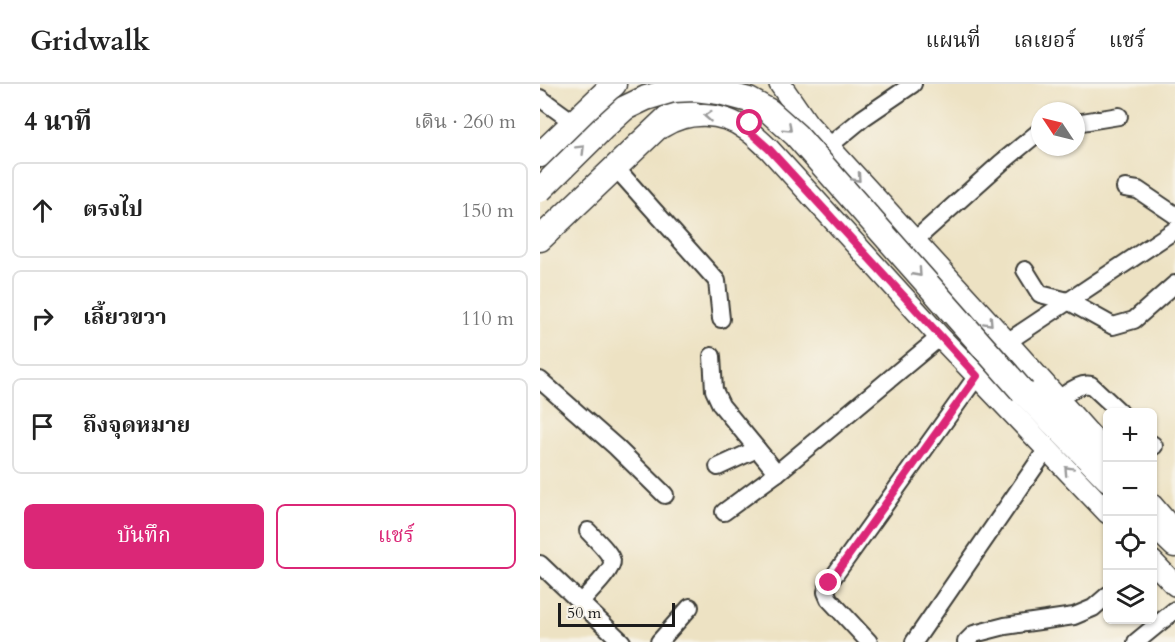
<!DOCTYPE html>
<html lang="th">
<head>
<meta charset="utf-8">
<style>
	body { margin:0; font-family:Cardo,"Noto Serif Thai",serif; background:#f2f2f2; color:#222 }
	.controls { position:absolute; right:18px; bottom:18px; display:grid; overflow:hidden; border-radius:9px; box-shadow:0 2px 4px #0004 }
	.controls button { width:54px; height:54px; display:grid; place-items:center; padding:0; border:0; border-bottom:2px solid #e0e0e0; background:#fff; color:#222; font:30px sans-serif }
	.compass { position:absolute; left:491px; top:18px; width:54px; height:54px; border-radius:50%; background:#fff; box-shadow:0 2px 4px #0004; rotate:305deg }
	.scale { position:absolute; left:18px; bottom:15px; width:117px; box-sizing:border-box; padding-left:6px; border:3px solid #1c1c1c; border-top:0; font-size:16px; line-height:21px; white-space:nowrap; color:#1c1c1c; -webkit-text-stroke:4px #f7f3e8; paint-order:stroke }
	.stop { position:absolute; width:18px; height:18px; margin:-14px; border:4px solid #db2777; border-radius:50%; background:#fff }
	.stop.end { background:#db2777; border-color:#fff; box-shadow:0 2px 6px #0008 }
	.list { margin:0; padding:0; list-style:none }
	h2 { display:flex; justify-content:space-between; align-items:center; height:78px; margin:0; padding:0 24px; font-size:26px }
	h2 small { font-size:20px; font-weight:400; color:#767676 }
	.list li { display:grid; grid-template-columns:39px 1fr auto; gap:18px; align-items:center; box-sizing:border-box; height:96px; margin:0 12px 12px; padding:0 12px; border:2px solid #e0e0e0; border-radius:9px }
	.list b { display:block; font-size:22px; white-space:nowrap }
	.list em { font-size:20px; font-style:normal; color:#767676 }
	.actions { display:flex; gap:12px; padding:18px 24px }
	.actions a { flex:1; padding:14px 0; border:2px solid #db2777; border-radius:9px; text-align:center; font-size:21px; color:#db2777 }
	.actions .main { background:#db2777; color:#fff }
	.icon { flex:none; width:33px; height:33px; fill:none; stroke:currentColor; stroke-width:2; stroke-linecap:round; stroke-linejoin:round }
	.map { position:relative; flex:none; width:635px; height:558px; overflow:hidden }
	header { display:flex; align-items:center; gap:36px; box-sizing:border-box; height:84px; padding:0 30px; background:#fff; border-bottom:2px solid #e0e0e0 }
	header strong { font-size:28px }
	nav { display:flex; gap:33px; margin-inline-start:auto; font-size:21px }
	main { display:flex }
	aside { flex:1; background:#fff }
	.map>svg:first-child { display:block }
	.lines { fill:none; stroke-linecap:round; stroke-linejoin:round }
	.minor-casing { stroke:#3b3a35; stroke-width:20 }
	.major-casing { stroke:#3b3a35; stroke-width:24 }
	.highway-casing { stroke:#3b3a35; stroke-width:27 }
	.minor { stroke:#fff; stroke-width:16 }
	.major { stroke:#fff; stroke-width:21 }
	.highway { stroke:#fff; stroke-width:24 }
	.highway-bridge-casing { stroke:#3b3a35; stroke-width:27; stroke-linecap:butt }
	.highway-bridge { stroke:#fff; stroke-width:24 }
	.oneway { stroke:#999 }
	.route { stroke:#db2777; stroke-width:8 }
</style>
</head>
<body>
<header>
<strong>Gridwalk</strong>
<nav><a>แผนที่</a><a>เลเยอร์</a><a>แชร์</a></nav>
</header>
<main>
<aside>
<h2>4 นาที<small>เดิน · 260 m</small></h2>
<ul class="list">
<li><svg class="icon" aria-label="ahead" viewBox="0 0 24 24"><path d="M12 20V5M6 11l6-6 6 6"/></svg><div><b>ตรงไป</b></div><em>150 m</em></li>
<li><svg class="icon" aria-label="right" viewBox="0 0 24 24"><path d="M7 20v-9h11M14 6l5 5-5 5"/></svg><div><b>เลี้ยวขวา</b></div><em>110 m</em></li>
<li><svg class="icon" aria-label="arrive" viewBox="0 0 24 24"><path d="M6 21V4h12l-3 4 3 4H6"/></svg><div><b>ถึงจุดหมาย</b></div></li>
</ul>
<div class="actions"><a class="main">บันทึก</a><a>แชร์</a></div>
</aside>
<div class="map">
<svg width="635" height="558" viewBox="0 0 635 558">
	<rect width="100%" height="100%" fill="#f7f3e8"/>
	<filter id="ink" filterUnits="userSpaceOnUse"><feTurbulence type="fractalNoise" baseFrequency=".0167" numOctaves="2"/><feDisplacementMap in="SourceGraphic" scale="12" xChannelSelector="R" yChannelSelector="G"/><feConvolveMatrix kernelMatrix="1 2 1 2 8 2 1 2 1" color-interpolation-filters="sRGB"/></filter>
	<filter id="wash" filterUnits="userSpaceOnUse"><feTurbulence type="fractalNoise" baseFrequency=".008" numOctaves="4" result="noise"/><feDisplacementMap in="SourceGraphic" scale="24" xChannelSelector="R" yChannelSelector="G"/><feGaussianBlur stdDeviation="1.35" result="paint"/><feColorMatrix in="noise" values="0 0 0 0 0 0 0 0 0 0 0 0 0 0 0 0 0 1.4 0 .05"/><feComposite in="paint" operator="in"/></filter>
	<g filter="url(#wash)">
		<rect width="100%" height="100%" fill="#ede2c3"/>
	</g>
	<g filter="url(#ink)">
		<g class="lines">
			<g class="minor-casing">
				<g id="minor">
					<polyline points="0,14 33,38"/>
					<polyline points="536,39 579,32"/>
					<polyline points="289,62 323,34 373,0"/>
					<polyline points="75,83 177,197 181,235"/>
					<polyline points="585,104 598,106 635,131"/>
					<polyline points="374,157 461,79 500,47"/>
					<polyline points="485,186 500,210 528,217 573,242 594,236 635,200"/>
					<polyline points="467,258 635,146"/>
					<polyline points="172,272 174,306 181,321 237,389"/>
					<polyline points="0,296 76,363 125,411"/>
					<path d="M 518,315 C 528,309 540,298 551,301 L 580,328"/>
					<polyline points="612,360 614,362"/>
					<polyline points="178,383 217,365"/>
					<polyline points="184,428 237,389 400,253"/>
					<polyline points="0,480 82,558"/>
					<path d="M 41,518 C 48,510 73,486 72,477 C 70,468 54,454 48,447"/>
					<polyline points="119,558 150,523"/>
					<polyline points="329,558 289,515 286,508 289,499 437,292"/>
					<polyline points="374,558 507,365"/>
					<polyline points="426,558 434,550 465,542 534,532 553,524 568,511"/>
					<polyline points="596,558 635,526"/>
				</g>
			</g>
			<g class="major-casing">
				<g id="major">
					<polyline points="240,0 267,39 467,258 568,371"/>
					<path d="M 122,43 C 148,27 181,27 207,46 C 215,51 222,59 229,65 L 400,253 L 568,429"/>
					<polyline points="612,421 635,448"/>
					<polyline points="612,477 635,501"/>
				</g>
			</g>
			<g class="highway-casing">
				<g id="highway">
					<polyline points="0,71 74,0"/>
					<polyline points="0,155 163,0"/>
					<polyline points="483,308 568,395"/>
					<polyline points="612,439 635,461"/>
				</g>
			</g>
			<use href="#minor" class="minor"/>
			<use href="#major" class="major"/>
			<use href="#highway" class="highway"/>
			<g class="highway-bridge-casing">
				<polyline id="highway-bridge" points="0,106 64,43 85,24 106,14 133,6 155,5 179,8 209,16 229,27 256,51 483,308"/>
			</g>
			<use href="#highway-bridge" class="highway-bridge"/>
		</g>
		<defs><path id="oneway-chevron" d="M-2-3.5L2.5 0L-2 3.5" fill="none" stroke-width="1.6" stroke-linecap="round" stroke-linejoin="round" transform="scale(1.5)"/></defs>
		<g class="oneway">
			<use href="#oneway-chevron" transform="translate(168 32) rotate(-176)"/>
			<use href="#oneway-chevron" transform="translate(248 44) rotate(43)"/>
			<use href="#oneway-chevron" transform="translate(41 65) rotate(-45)"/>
			<use href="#oneway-chevron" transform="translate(317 94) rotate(48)"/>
			<use href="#oneway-chevron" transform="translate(378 189) rotate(48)"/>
			<use href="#oneway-chevron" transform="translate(449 238) rotate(47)"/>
			<use href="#oneway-chevron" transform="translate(528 386) rotate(-133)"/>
		</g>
	</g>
	<g class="lines" filter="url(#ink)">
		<polyline class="route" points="210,39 208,46 229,65 437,292 289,499"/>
	</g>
</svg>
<div class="controls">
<button>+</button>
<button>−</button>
<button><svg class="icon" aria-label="locate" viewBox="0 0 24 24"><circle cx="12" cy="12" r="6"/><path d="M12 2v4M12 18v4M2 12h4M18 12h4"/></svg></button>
<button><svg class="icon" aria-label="layers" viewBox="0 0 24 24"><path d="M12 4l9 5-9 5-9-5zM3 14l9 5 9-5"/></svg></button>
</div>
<svg class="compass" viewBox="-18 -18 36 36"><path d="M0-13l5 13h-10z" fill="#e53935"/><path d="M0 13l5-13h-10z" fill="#767676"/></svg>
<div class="scale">50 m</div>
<div class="stop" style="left:210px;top:39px"></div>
<div class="stop end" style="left:289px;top:499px"></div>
</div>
</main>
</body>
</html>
